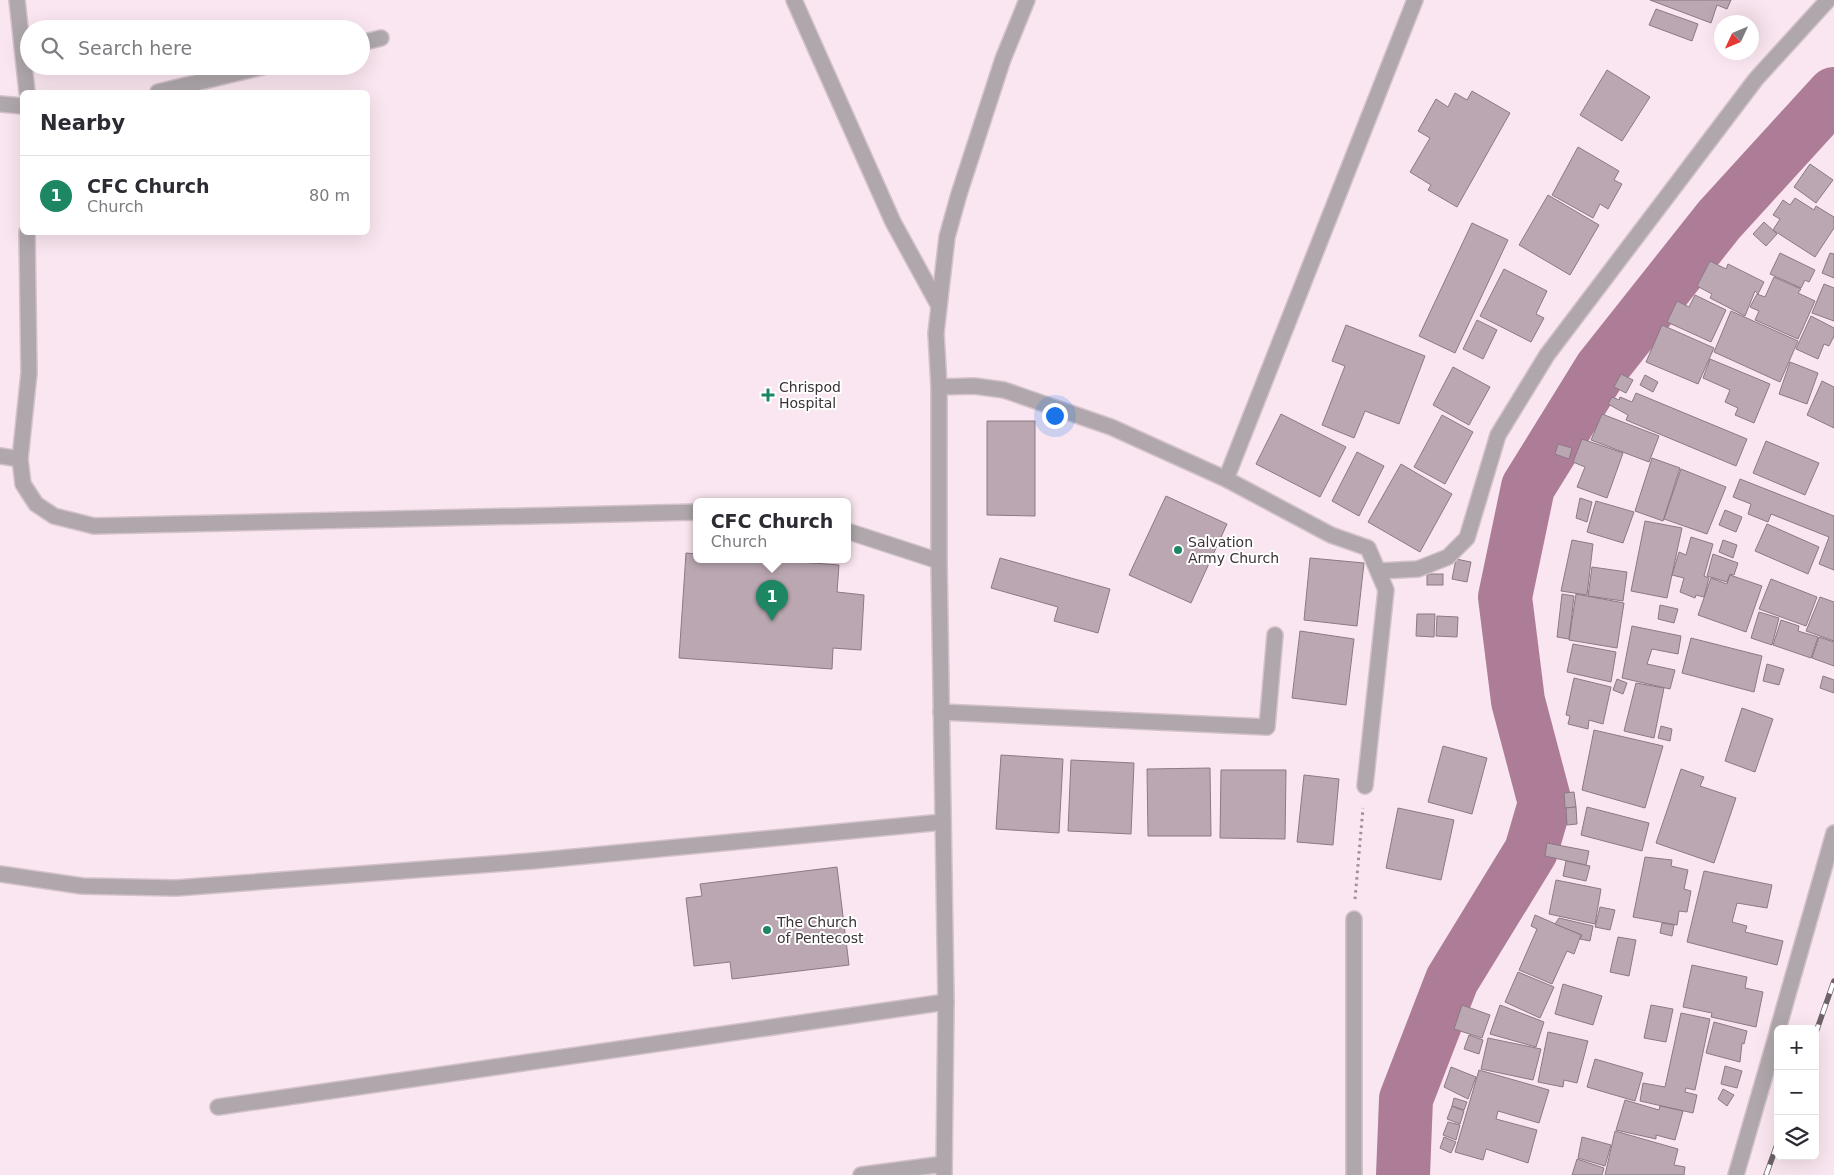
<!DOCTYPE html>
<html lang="en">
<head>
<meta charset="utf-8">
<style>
	body { margin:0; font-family:"DejaVu Sans",sans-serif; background:#f2f2f3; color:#2b2b33 }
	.controls { position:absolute; right:15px; bottom:15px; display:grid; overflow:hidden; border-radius:8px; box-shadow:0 5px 20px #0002 }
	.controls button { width:45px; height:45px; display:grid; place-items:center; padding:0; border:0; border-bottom:1px solid #e1e1e2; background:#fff; color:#2b2b33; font:25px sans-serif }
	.compass { position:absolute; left:1714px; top:15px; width:45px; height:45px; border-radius:50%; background:#fff; box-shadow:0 5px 20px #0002; rotate:226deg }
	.you { position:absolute; left:1054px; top:415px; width:18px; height:18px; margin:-12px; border:4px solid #fff; border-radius:50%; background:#1a73e8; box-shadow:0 0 0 8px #1a73e833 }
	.badge { display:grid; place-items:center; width:32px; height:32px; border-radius:50%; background:#1d8763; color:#fff; font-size:16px; font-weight:700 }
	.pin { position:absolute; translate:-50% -41px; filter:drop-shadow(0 1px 2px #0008) }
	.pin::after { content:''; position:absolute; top:26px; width:18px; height:15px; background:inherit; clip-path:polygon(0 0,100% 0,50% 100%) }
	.popup { position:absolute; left:693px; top:498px; width:158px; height:65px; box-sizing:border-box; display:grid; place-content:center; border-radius:8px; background:#fff; filter:drop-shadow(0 1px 4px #0005); font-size:16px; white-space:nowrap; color:#7c7c81 }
	.popup b { font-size:19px; color:#2b2b33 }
	.popup::after { content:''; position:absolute; left:50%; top:100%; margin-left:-10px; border:10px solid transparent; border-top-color:#fff }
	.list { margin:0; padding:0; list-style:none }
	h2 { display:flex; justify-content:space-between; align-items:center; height:65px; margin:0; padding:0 20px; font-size:21px }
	h2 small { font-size:16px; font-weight:400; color:#7c7c81 }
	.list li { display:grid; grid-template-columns:32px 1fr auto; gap:15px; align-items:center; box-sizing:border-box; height:80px; padding:0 20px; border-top:1px solid #e1e1e2 }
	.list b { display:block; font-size:19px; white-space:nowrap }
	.list p { margin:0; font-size:16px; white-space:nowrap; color:#7c7c81 }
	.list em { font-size:16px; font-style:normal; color:#7c7c81 }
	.icon { flex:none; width:28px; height:28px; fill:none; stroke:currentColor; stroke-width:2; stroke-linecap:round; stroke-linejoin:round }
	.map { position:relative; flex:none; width:1834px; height:1175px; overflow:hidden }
	.search { position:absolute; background:#fff; box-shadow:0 5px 20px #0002; left:20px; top:20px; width:350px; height:55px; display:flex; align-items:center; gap:12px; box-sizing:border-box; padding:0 18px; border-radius:28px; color:#7c7c81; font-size:19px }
	.panel { position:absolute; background:#fff; box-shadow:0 5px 20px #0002; left:20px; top:90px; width:350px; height:145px; border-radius:8px }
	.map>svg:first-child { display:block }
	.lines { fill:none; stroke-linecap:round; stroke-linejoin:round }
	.river { stroke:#ad7d98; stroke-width:54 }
	.building { fill:#baa7b1; stroke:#8b7983 }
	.minor-casing { stroke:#d4c2cb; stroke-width:18 }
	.path { stroke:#9e9097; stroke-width:3; stroke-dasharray:2.5 4; stroke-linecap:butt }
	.minor { stroke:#afa7ab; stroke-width:15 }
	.rail-casing { stroke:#6d6268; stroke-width:5.5 }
	.rail { stroke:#fff; stroke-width:4; stroke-dasharray:11; stroke-linecap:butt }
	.poi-dot { fill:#1d8763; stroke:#fff; stroke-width:2 }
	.labels { text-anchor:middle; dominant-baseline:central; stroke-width:4; stroke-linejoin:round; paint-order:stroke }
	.poi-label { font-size:14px; fill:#3b3337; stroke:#fff; text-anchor:start }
</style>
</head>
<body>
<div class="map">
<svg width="1834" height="1175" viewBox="0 0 1834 1175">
	<rect width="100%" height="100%" fill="#fae6f0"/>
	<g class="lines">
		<polyline class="river" points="1403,1175 1406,1099 1452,980 1531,851 1545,803 1518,701 1505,597 1528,487 1601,369 1719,220 1834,94"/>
	</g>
	<g class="building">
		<polygon points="1650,0 1731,0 1727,9 1717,5 1711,23"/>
		<polygon points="1656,9 1698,24 1692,41 1649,25"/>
		<polygon points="1607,70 1650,97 1622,141 1580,115"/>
		<polygon points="1472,91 1510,113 1457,207 1428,190 1431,185 1410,172 1430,138 1418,131 1436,99 1448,107 1455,93 1467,100"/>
		<polygon points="1578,147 1619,171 1614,180 1622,184 1608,209 1600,204 1593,218 1552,195"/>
		<polygon points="1810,164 1833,180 1816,203 1794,187"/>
		<polygon points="1548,195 1599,225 1570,275 1519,245"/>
		<polygon points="1795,198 1814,210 1816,206 1834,217 1834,228 1815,257 1773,230 1780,219 1773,215 1783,200 1790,205"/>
		<polygon points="1764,222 1777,234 1766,246 1753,234"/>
		<polygon points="1472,223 1508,240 1455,353 1419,336"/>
		<polygon points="1780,253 1815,270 1809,282 1805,280 1801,288 1770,274"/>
		<polygon points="1830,253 1834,254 1834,278 1822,273"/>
		<polygon points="1710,261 1726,269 1728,264 1764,282 1758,294 1755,291 1745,316 1710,298 1712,294 1697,286"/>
		<polygon points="1504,269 1547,291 1536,314 1544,318 1531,342 1480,316"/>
		<polygon points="1774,277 1801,289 1798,293 1815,301 1798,339 1755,320 1759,311 1750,307 1757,294 1765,297"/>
		<polygon points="1824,284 1834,288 1834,321 1812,313"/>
		<polygon points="1695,295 1726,310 1711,342 1667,322 1677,301 1689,307"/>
		<polygon points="1731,311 1798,341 1780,382 1714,352"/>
		<polygon points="1811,316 1834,328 1834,336 1829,346 1824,344 1818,359 1796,349"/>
		<polygon points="1477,320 1497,330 1483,359 1463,349"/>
		<polygon points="1346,325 1425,356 1399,424 1365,411 1354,438 1322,425 1345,366 1332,361"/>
		<polygon points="1662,325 1714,348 1698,384 1646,362"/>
		<polygon points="1710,359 1770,384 1754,423 1735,415 1738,408 1725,402 1730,390 1703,378"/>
		<polygon points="1790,362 1818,373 1807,404 1779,394"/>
		<polygon points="1453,367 1490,387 1469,425 1433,405"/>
		<polygon points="1621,374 1633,380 1626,393 1614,387"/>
		<polygon points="1645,375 1658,382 1653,392 1640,385"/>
		<polygon points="1822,381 1834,387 1834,428 1807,415"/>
		<polygon points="1636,393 1747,439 1736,466 1626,420 1628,415 1608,404 1612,397 1619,400 1620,397 1632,402"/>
		<polygon points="1281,414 1346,447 1320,497 1256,464"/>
		<polygon points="1602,414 1659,436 1649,462 1591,440"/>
		<polygon points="1442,415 1473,432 1445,484 1414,467"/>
		<polygon points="987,421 1035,421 1035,516 987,515"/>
		<polygon points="1582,439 1623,453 1607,498 1577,487 1585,467 1573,462"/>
		<polygon points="1766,441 1819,463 1805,495 1753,473"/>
		<polygon points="1558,444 1572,448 1569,459 1555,454"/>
		<polygon points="1357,452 1384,466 1359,516 1332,501"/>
		<polygon points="1652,458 1680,468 1663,521 1635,511"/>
		<polygon points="1401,464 1452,494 1420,552 1368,522"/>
		<polygon points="1681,469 1726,487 1707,534 1664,519"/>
		<polygon points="1740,479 1834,516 1834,570 1819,564 1829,537 1771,514 1768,522 1748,514 1751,504 1733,497"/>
		<polygon points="1166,496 1227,524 1191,603 1129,575"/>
		<polygon points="1580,498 1592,502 1587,522 1576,518"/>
		<polygon points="1596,501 1634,512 1623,543 1587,532"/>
		<polygon points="1725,510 1742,517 1736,532 1719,525"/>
		<polygon points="1645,521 1682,528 1667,598 1631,591"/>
		<polygon points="1767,524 1819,547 1808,574 1755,551"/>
		<polygon points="1691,537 1713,544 1704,576 1709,578 1704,597 1696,595 1695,598 1680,592 1684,578 1672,575 1679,552 1686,555"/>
		<polygon points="1572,540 1593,544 1587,595 1561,591"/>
		<polygon points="1723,540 1737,545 1733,558 1719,552"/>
		<polygon points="686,553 697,554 697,560 773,560 839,565 837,592 864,595 861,650 833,648 832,669 679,658"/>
		<polygon points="1713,554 1738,563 1734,575 1730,574 1727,582 1707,576"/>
		<polygon points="1000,558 1110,589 1098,633 1054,621 1058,607 991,588"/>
		<polygon points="1310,558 1364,563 1357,626 1304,620"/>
		<polygon points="1456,559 1471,562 1467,582 1452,579"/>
		<polygon points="1592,567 1627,572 1623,601 1588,596"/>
		<rect x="1427" y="574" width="16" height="11"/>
		<polygon points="1730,575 1762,586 1746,632 1698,615 1711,578 1727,584"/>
		<polygon points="1771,579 1817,597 1806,626 1759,609"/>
		<polygon points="1562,594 1574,596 1569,639 1557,637"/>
		<polygon points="1576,594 1624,603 1617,648 1569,640"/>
		<polygon points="1820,597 1834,602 1834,641 1806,631"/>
		<polygon points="1660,605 1678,609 1674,623 1658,619"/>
		<polygon points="1759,612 1779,618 1772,645 1751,638"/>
		<polygon points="1417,614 1435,614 1434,637 1416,636"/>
		<polygon points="1437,616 1458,617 1457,637 1436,636"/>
		<polygon points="1781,620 1799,626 1798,631 1818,637 1811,658 1773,645"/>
		<polygon points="1632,626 1681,636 1678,654 1652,649 1647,664 1675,670 1670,689 1622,678"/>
		<polygon points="1300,631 1354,639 1346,705 1292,698"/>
		<polygon points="1819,637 1834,642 1834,666 1812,658"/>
		<polygon points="1691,638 1762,656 1754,692 1682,673"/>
		<polygon points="1573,644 1616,652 1611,682 1567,672"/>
		<polygon points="1767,664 1784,669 1779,685 1763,681"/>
		<polygon points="1823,676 1834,680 1834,693 1820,688"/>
		<polygon points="1574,678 1611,687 1603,724 1589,720 1588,729 1568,724 1570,716 1566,715"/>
		<polygon points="1617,679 1627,683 1623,694 1613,690"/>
		<polygon points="1636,683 1664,688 1654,738 1624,731"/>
		<polygon points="1742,708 1773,719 1755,772 1725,761"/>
		<polygon points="1661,726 1672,729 1670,741 1658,738"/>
		<polygon points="1594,730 1663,746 1645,808 1582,790"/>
		<polygon points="1443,746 1487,758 1472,814 1428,802"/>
		<polygon points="1001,755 1063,759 1059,833 996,829"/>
		<polygon points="1071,760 1134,763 1131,834 1068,831"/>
		<polygon points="1210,768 1211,836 1148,836 1147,769"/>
		<polygon points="1681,769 1704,777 1700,786 1736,798 1714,863 1656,843"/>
		<polygon points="1221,770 1286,770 1285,839 1220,838"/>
		<polygon points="1304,775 1339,779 1333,845 1297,842"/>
		<polygon points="1574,792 1576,807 1565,808 1564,793"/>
		<polygon points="1576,807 1577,824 1567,825 1566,808"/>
		<polygon points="1587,807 1649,823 1642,851 1581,835"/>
		<polygon points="1398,808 1454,820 1441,880 1386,868"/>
		<polygon points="1547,843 1589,851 1586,865 1545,856"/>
		<polygon points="1645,857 1672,860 1671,866 1688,870 1684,889 1691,891 1687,912 1679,911 1677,925 1633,917"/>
		<polygon points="1566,861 1590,866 1586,881 1563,876"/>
		<polygon points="837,867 849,965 732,979 730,962 694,966 686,898 702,896 700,884"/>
		<polygon points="1704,871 1772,885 1767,908 1737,903 1732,922 1747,926 1745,932 1783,941 1777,965 1687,942"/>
		<polygon points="1556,880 1601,889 1595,924 1549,914"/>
		<polygon points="1600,907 1615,910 1610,930 1595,927"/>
		<polygon points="1535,915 1581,935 1574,954 1567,951 1552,984 1519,970 1537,929 1531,926"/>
		<polygon points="1559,918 1593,926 1590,941 1580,939 1582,935 1555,924"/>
		<polygon points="1662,923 1674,925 1672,936 1660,933"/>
		<polygon points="1618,937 1636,940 1629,976 1610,972"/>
		<polygon points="1692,965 1747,977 1745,988 1763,992 1756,1027 1711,1017 1712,1013 1683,1007"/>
		<polygon points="1518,972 1554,987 1540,1018 1505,1002"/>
		<polygon points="1563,984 1602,996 1593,1025 1555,1014"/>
		<polygon points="1462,1005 1490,1015 1482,1038 1454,1029"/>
		<polygon points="1500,1005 1544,1022 1536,1047 1490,1034"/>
		<polygon points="1651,1005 1673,1009 1666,1042 1644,1038"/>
		<polygon points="1681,1013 1710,1019 1695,1090 1686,1088 1685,1092 1697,1095 1693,1113 1640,1101 1643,1083 1665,1087"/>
		<polygon points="1714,1022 1747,1031 1744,1044 1742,1043 1740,1062 1706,1053"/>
		<polygon points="1548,1032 1588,1041 1577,1083 1564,1080 1563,1087 1538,1082"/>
		<polygon points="1469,1035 1483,1040 1479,1054 1464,1049"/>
		<polygon points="1488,1038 1541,1049 1533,1080 1481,1069"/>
		<polygon points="1595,1059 1643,1073 1635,1101 1587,1087"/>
		<polygon points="1725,1066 1742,1071 1737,1088 1721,1084"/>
		<polygon points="1451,1067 1476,1077 1468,1099 1444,1087"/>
		<polygon points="1479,1070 1549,1090 1539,1123 1498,1111 1496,1119 1537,1130 1528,1163 1486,1149 1483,1160 1455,1152"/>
		<polygon points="1723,1089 1734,1095 1727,1106 1718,1099"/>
		<polygon points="1454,1098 1467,1102 1464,1110 1452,1106"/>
		<polygon points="1625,1100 1659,1110 1660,1106 1683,1111 1675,1140 1656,1135 1656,1139 1616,1130"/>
		<polygon points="1452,1106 1464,1111 1460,1124 1447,1119"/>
		<polygon points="1448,1122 1460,1125 1456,1140 1443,1135"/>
		<polygon points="1615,1131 1678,1149 1674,1165 1685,1167 1684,1175 1605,1175"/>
		<polygon points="1444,1137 1456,1142 1451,1153 1440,1148"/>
		<polygon points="1582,1137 1611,1145 1605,1166 1578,1158"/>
		<polygon points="1577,1159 1604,1168 1602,1175 1572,1175"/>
	</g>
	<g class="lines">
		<g class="minor-casing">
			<g id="minor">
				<polyline points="17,0 27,92"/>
				<polyline points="794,0 893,222 939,306"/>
				<polyline points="361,43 381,38"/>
				<polyline points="158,92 266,66"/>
				<polyline points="0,104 22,106"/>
				<polyline points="27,232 29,373 20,459 23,484 36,504 54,516 94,526 697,512"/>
				<polyline points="939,387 974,386 1004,390 1111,427 1226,479 1331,535 1368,548 1386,590 1365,786"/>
				<polyline points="0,456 20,459"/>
				<polyline points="1226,479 1415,0"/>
				<polyline points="847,531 939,561"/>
				<polyline points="1379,571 1418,569 1448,557 1467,538 1498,435 1547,355 1756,79 1828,0"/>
				<polyline points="941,712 1267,727 1275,635"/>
				<polyline points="0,874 82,886 176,888 532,861 943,822"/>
				<polyline points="1778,1029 1834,833"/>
				<polyline points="218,1107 946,1002"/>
				<polyline points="861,1175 944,1164"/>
				<polyline points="944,1175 946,1002 939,561 939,387 936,333 947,237 959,194 1003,59 1027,0"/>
				<polyline points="1354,1175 1354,919"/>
				<polyline points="1736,1175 1778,1030"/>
			</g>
		</g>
		<polyline class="path" points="1355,899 1363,808"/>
		<use href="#minor" class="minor"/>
		<g class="rail-casing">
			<g id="rail">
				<polyline points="1815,1035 1834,981"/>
				<polyline points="1766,1175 1778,1142"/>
			</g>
		</g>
		<use href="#rail" class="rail"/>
	</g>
	<g class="poi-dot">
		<path d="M765.5 387.5h5v5h5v5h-5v5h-5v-5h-5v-5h5z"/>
		<circle cx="1178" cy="550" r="5"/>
		<circle cx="767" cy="930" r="5"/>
	</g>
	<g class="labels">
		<g class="poi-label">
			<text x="779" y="387">Chrispod<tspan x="779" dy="16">Hospital</tspan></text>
			<text x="1188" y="542">Salvation<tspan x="1188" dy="16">Army Church</tspan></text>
			<text x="777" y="922">The Church<tspan x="777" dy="16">of Pentecost</tspan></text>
		</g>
	</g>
</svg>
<div class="controls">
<button>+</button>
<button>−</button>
<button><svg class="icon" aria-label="layers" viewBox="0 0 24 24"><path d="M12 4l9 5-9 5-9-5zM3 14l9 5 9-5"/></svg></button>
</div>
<svg class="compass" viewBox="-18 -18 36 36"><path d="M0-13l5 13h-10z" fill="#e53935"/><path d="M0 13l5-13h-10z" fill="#7c7c81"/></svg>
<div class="you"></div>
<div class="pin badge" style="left:772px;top:621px">1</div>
<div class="popup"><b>CFC Church</b>Church</div>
<div class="search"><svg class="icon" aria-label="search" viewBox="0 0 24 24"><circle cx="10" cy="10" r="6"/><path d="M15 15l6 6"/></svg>Search here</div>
<section class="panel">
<h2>Nearby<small></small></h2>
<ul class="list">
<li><span class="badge">1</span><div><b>CFC Church</b><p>Church</p></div><em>80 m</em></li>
</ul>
</section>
</div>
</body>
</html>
